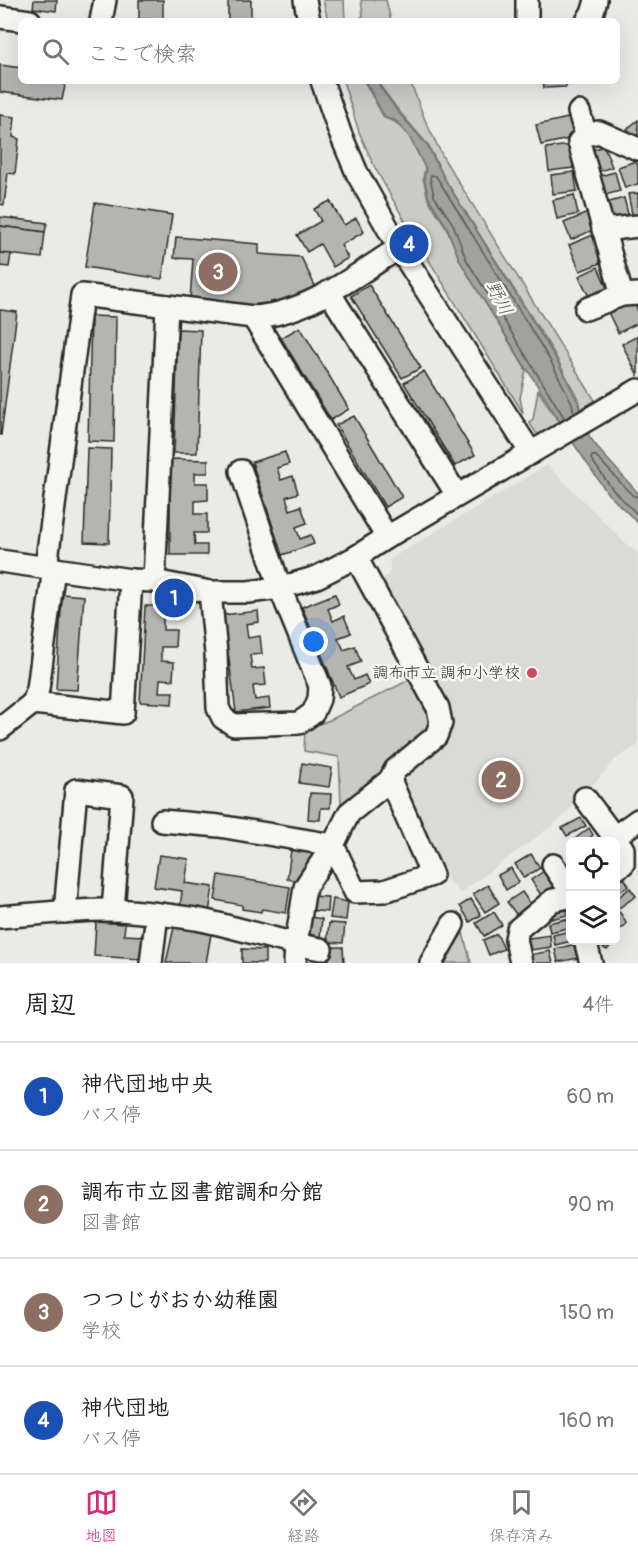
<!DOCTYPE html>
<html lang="ja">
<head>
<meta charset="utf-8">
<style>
	body { margin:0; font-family:Pangolin,"Klee One",sans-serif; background:#f2f2f2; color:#222 }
	.controls { position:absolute; right:18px; bottom:18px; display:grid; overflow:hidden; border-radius:9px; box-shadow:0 6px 24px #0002 }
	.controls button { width:54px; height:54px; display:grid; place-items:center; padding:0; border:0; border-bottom:2px solid #e0e0e0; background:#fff; color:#222; font:30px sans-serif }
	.you { position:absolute; left:314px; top:642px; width:21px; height:21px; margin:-15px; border:4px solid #fff; border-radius:50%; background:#1a73e8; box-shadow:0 0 0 9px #1a73e833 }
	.badge { display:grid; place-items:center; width:39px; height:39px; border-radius:50%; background:#db2777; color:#fff; font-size:20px; font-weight:700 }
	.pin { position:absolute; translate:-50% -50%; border:3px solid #fff; box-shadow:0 2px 6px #0006 }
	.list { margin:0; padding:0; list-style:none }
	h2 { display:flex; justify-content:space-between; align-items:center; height:78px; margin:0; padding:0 24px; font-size:26px }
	h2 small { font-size:20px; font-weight:400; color:#767676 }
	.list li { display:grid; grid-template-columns:39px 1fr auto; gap:18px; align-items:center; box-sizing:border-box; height:108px; padding:0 24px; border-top:2px solid #e0e0e0 }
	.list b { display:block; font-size:22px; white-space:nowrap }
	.list p { margin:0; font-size:20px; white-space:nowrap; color:#767676 }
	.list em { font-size:20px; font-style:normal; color:#767676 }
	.icon { flex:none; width:33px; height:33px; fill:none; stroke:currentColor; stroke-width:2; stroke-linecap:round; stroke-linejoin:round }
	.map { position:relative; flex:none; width:638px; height:963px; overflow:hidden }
	.search { position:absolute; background:#fff; box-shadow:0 6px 24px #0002; left:18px; right:18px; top:18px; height:66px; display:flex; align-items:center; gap:15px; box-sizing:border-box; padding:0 21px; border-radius:9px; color:#767676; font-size:22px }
	.sheet { height:510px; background:#fff }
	nav { display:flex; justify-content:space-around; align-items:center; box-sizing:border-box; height:84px; border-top:2px solid #e0e0e0; background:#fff; font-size:16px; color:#767676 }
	nav a { display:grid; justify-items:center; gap:3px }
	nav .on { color:#db2777 }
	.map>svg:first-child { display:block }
	.built { fill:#dadad6 }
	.green { fill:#cacac7; stroke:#7a7a79; stroke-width:1.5 }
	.water { fill:#a1a19e; stroke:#727270; stroke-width:1.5 }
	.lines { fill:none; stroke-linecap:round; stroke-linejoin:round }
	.shore { stroke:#5a5a59; stroke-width:1.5 }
	.building { fill:#b4b4b1; stroke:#2b2b2b; stroke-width:1.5 }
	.minor-casing { stroke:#2b2b2b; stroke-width:26 }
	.minor { stroke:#f6f6f2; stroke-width:21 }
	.poi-dot { fill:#d1495b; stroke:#f6f6f2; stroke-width:2 }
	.labels { text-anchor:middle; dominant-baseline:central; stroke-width:5; stroke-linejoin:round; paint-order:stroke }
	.poi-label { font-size:16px; fill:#2b2b2b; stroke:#f6f6f2; text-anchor:end }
	.water-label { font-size:18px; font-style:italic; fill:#545453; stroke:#f6f6f2 }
</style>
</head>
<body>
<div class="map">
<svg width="638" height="963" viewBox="0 0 638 963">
	<rect width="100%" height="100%" fill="#eaeae6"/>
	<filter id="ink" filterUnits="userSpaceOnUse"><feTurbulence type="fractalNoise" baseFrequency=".0167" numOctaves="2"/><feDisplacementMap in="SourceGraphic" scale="12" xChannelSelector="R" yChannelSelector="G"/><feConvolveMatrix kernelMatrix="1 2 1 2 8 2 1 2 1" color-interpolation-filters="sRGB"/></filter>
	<g filter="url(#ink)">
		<polygon class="built" points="547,465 625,543 638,553 638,745 616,759 580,799 557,822 460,893 442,874 399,782 401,771 441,742 379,582 388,575 390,570 390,559"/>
		<g class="green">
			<polygon points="323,0 344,0 345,21 328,21"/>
			<polygon points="361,0 386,0 391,21 355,21 363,16"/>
			<polygon points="343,81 364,81 384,118 395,122 409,136 425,168 423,178 428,199 446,227 460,261 526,370 520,398 523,413 409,228 375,168 359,132"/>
			<polygon points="379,81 410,81 425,120 444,159 596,402 580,411 579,401 554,353 446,181 428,145 399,111 381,87"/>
			<polygon points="538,390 559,423 541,435 536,433 529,422 533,419"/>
			<polygon points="413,678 433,720 428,733 407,753 341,804 339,757 304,751 305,729 330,720"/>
			<polygon points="463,933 471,963 443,963"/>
		</g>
		<polygon class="water" points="365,81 378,81 380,87 398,112 427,145 445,180 555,357 578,402 580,412 588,428 589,436 601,452 638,493 638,523 608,494 576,447 474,285 460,261 447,227 429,198 424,178 426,169 409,136 396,121 385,117"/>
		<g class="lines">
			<g class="shore">
				<polyline points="565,419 466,259 453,224 434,196 430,178 431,175 436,176 550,360 572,403 574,414"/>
				<polyline points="638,497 632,495 596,456 592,456 591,459 613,490 638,515"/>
			</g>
		</g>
		<g class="building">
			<polygon points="34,0 57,0 56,11 33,8"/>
			<polygon points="139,0 163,0 163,20 139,19"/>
			<rect x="228" y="0" width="23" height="21"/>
			<polygon points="0,65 21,68 21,81 66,81 62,100 0,92"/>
			<polygon points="543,81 566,81 566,87 544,88"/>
			<polygon points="0,115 15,117 13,137 19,139 15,174 8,173 4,205 0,204"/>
			<polygon points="573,117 578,137 541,145 536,125"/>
			<polygon points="638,120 638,137 627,129"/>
			<polygon points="571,145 573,168 549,171 546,148"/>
			<polygon points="604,146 612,167 594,173 586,152"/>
			<polygon points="636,161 638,167 638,184 625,188 618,167"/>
			<polygon points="574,172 577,191 553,194 551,175"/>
			<polygon points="615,172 620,191 601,196 596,177"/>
			<polygon points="638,193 638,218 633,219 628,194"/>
			<polygon points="574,195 578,214 557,219 553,200"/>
			<polygon points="624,198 630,222 612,226 606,203"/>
			<polygon points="330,201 344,225 356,218 364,232 341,245 348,258 333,267 320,244 307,252 297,235 321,221 314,209"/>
			<polygon points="95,203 172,215 162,279 85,267"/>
			<polygon points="590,212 597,228 571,240 564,223"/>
			<polygon points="0,217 47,223 45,232 0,226"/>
			<polygon points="0,226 45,232 42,258 0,253"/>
			<polygon points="593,235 603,262 580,271 569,245"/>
			<polygon points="176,237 259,244 259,254 301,257 316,288 274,308 190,300 193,259 174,258"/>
			<polygon points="0,253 11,254 9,267 0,266"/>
			<polygon points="598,267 610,295 592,303 579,276"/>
			<polygon points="369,285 421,368 402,378 351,296"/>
			<polygon points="632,299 638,311 638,323 618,333 608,312"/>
			<polygon points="0,310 17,312 1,435 0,435"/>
			<polygon points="91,316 116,317 114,442 88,441"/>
			<polygon points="300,327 349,409 331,420 281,338"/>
			<polygon points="178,329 201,330 197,453 174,453"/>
			<polygon points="638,336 638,376 622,344"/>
			<polygon points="424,371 475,455 455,466 404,383"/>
			<polygon points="354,416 402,497 385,507 336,425"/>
			<polygon points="87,448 111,449 109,543 84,542"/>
			<polygon points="285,452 289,464 277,468 281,480 293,476 298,493 286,497 290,510 301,506 307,523 296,527 300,539 311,535 314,544 282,555 252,462"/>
			<polygon points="170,459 208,460 208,473 195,473 195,483 208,483 208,500 195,501 195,514 207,514 207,533 194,533 195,545 207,545 207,555 170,555"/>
			<polygon points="62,594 84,596 77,690 56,689"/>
			<polygon points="335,594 339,604 328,609 333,621 344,616 351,633 338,638 344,650 355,646 361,662 348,667 354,680 365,675 369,684 339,697 302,607"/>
			<polygon points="145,606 177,606 177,618 163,617 163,630 176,630 175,647 161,647 161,661 174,662 173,680 160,679 159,692 173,692 172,704 140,702"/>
			<polygon points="258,611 259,622 246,624 248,638 260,636 262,654 250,655 252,669 264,668 266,685 253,686 255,700 269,698 270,708 236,712 223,615"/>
			<polygon points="302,763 332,768 329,787 299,783"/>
			<polygon points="310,793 331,794 330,808 321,808 320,820 308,819"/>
			<polygon points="581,818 586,826 567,836 562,828"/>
			<polygon points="589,828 593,835 584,842 571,842"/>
			<polygon points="291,850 312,853 309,872 302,872 301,881 287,879"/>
			<polygon points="531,854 540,868 524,878 515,864"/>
			<polygon points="159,855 189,859 185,883 213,887 209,913 180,909 182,891 154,887"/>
			<polygon points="511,868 519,882 506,890 498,875"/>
			<polygon points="547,869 559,888 543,898 531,880"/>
			<polygon points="219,875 290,887 286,913 262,909 261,912 242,909 242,905 215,900"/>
			<polygon points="623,876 629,886 616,894 616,881"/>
			<polygon points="488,885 499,903 485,912 473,894"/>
			<polygon points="630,888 636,896 619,908 616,902 616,899"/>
			<polygon points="522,892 533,908 519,918 507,902"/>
			<polygon points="310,896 328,897 327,912 309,910"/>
			<polygon points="333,899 348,902 346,920 330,918"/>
			<polygon points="471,899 481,915 470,922 460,906"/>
			<polygon points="567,908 567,915 551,919 550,914"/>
			<polygon points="616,909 621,914 626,923 624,927 616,931"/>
			<polygon points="494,912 502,925 484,936 476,923"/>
			<polygon points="306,916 322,919 320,937 304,934"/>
			<polygon points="566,919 568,928 550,932 548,923"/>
			<polygon points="96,922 125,924 124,935 143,936 141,959 94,956"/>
			<polygon points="329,923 345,924 343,943 327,942"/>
			<polygon points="174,927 211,934 206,963 166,963"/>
			<polygon points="570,931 570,940 572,941 555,945 553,935"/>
			<polygon points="497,934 504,949 489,955 483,940"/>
			<polygon points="550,935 551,947 524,951 523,939"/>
			<polygon points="598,940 612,940 613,943 607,950 600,946"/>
			<polygon points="576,944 579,958 558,962 555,949"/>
			<polygon points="328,947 343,947 344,963 329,963"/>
			<polygon points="242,949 265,950 265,963 242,963"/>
			<polygon points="550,951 553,963 526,963 524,956"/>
		</g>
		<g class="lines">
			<g class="minor-casing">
				<g id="minor">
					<polyline points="305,0 309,21"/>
					<polyline points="527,0 527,21"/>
					<polyline points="0,17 30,21"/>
					<polyline points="101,21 105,0"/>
					<polyline points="587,21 593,11 596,0"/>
					<polyline points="322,81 340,133 357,173 399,248 531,453"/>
					<polyline points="579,112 586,135"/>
					<polyline points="603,230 638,226"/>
					<polyline points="329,292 457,495"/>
					<polyline points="622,295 579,142 586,135 599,132 638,149"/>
					<polyline points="586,309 622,295 638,294"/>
					<polyline points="253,317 387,537"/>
					<polyline points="0,561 131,580 154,581 210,592 248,592 280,588 317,577 356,557 387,537 638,390"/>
					<path d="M 46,567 L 82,295 L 253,317 C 308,314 354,276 399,248"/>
					<polyline points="154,581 167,306"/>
					<polyline points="210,592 216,653 218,708 223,718 234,725 299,723 313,713 319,699 320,686 280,588 241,471"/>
					<polyline points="33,703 123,713 131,580"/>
					<polyline points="0,729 33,703 38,689 54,568"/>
					<polyline points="585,798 623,849 623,864 616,869"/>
					<polyline points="162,821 219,826 333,845 355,892 384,891 432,875 390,780"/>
					<polyline points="614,837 638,820"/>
					<polyline points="553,865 570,890"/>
					<polyline points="65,912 76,790 122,796 113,910"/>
					<path d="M 0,917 C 38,914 76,909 114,910 C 141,911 169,915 196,919 C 238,927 279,942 321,949"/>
					<polyline points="585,940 591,963"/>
					<polyline points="151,963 157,914"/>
					<polyline points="295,963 296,944 305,887 333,845 349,813 390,780 395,770 436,736 441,723 438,708 356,557"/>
					<polyline points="431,963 453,924"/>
					<polyline points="521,963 516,939 518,929 553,900 570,897"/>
				</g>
			</g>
			<use href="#minor" class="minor"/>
		</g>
	</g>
	<circle class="poi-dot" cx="532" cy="673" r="6"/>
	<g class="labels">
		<g class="poi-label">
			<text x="520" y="673">調布市立 調和小学校</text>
		</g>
		<g class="water-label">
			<text transform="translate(499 298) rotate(63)">野川</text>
		</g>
	</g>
</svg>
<div class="controls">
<button><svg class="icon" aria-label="locate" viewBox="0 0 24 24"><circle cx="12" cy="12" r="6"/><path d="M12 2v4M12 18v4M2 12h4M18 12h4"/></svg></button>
<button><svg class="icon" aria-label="layers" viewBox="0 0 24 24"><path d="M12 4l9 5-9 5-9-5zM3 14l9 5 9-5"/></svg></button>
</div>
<div class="you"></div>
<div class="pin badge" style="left:174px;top:598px;background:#1a4fb4">1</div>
<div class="pin badge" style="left:501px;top:780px;background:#8d6e63">2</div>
<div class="pin badge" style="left:218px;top:272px;background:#8d6e63">3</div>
<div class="pin badge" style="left:409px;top:244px;background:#1a4fb4">4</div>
<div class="search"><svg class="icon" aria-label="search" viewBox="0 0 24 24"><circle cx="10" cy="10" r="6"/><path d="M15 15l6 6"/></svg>ここで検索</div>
</div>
<section class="sheet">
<h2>周辺<small>4件</small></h2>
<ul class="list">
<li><span class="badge" style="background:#1a4fb4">1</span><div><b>神代団地中央</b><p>バス停</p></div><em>60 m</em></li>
<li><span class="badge" style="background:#8d6e63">2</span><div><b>調布市立図書館調和分館</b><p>図書館</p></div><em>90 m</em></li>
<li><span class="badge" style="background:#8d6e63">3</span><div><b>つつじがおか幼稚園</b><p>学校</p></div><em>150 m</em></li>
<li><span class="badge" style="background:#1a4fb4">4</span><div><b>神代団地</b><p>バス停</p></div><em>160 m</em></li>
</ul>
</section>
<nav>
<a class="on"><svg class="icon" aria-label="map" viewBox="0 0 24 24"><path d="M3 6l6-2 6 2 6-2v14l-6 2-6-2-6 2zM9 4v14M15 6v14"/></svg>地図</a>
<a><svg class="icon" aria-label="directions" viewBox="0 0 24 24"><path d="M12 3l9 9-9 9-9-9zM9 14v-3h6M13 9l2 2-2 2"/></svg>経路</a>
<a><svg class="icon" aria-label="saved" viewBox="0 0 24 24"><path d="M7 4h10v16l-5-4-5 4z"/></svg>保存済み</a>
</nav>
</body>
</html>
